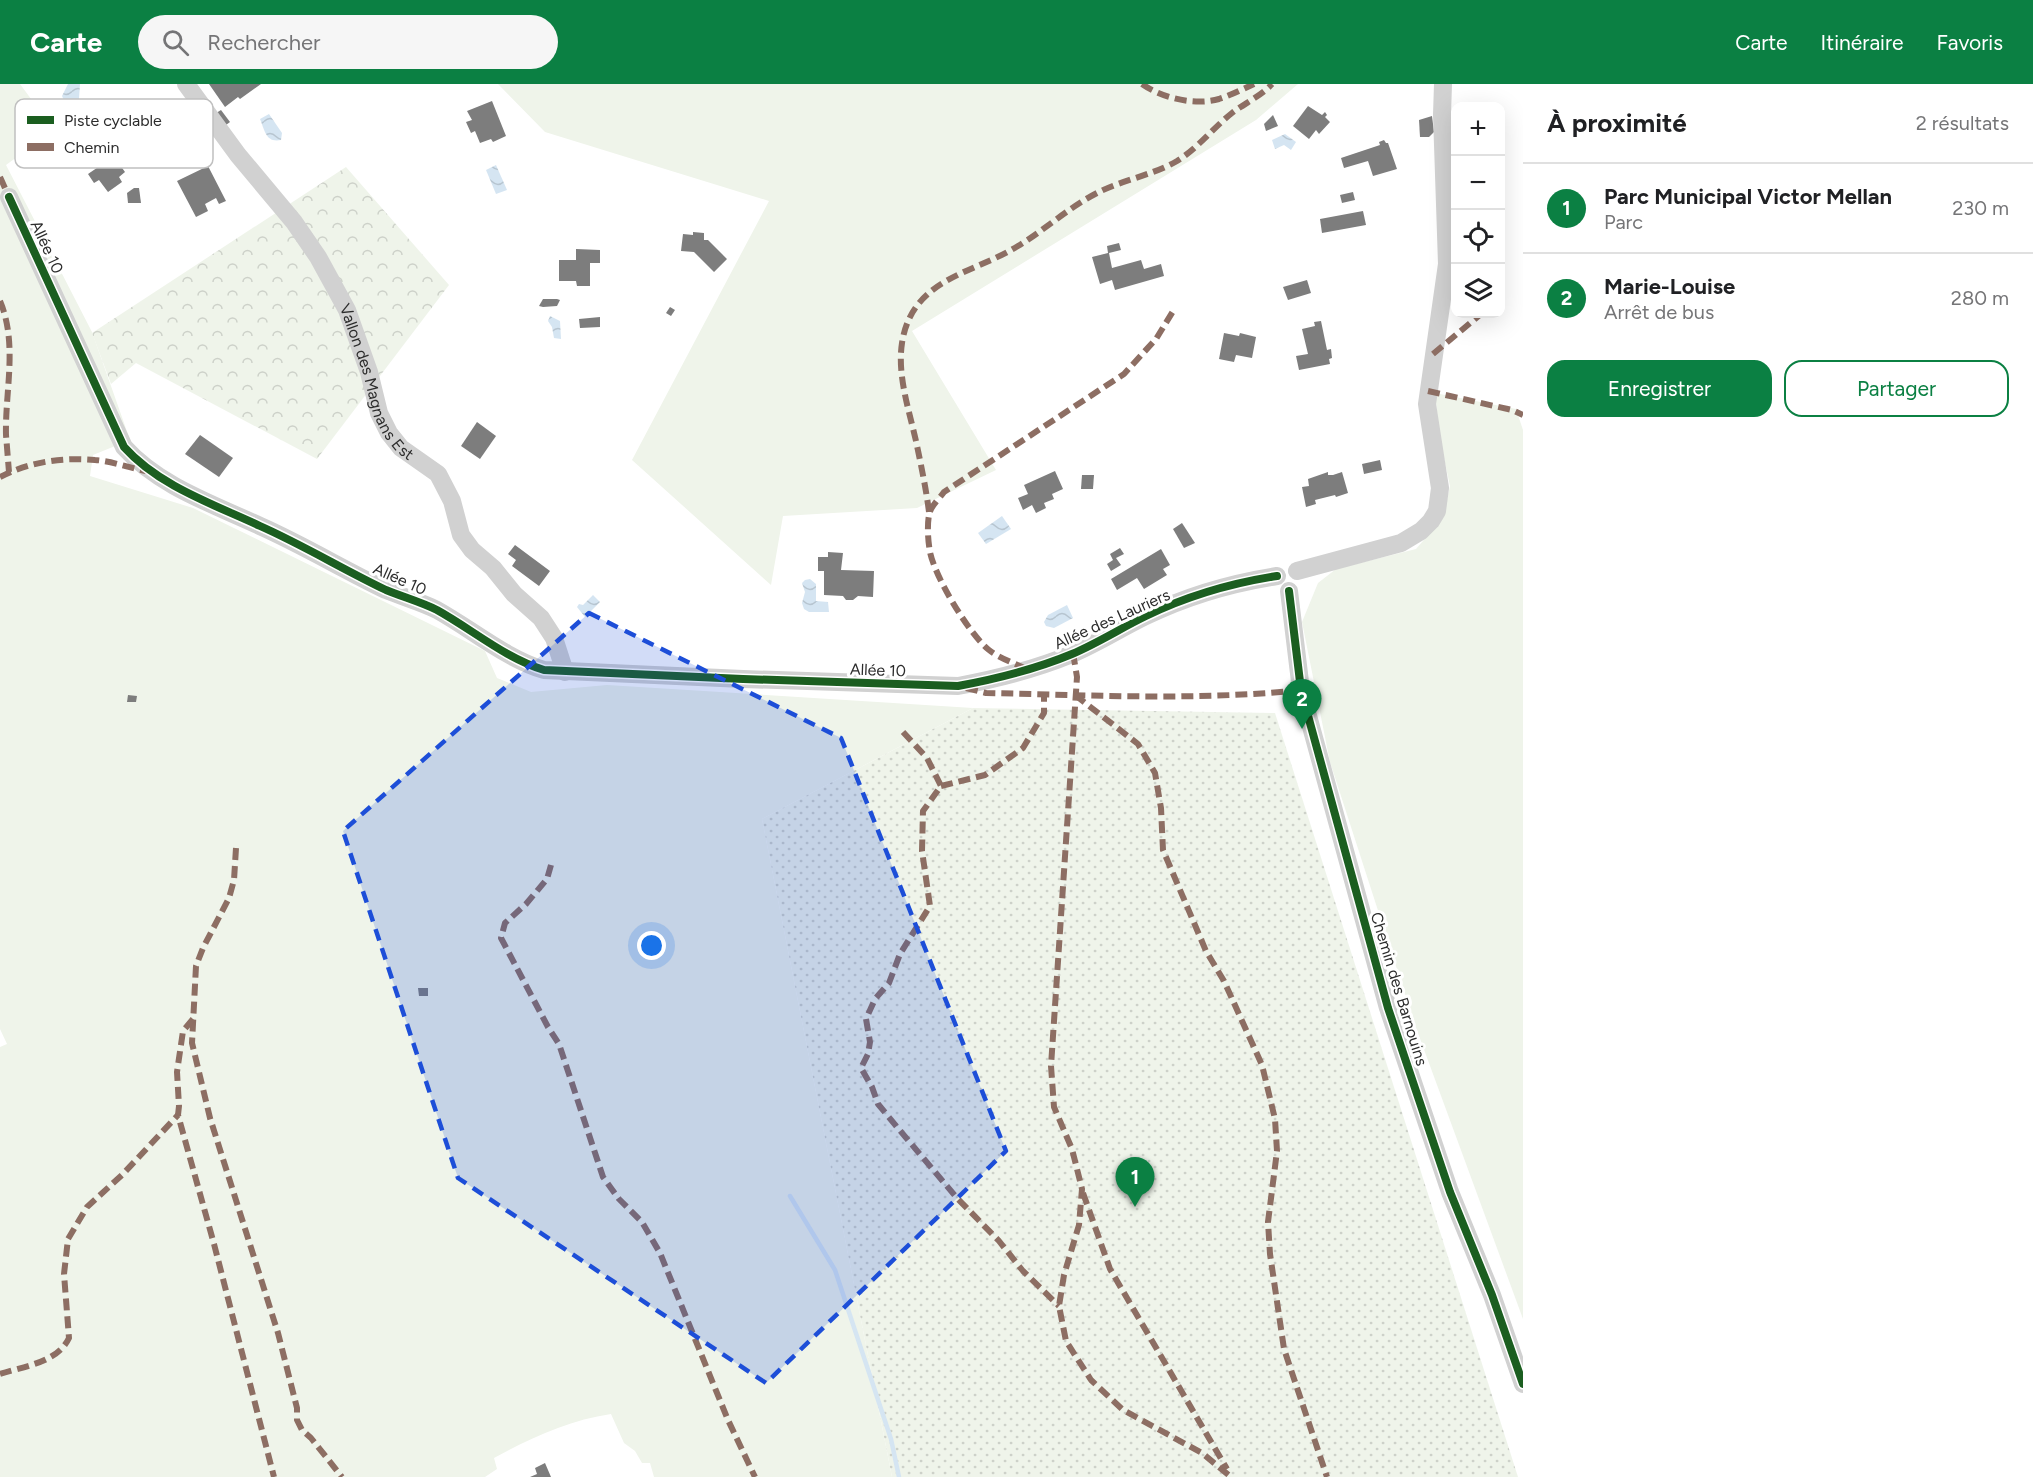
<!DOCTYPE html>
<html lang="fr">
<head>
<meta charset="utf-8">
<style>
	body { margin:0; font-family:Figtree,sans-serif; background:#f6f6f6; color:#202124 }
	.controls { position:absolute; right:18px; top:18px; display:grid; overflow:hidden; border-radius:12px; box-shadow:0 6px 24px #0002 }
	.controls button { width:54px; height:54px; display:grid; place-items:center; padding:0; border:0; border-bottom:2px solid #e0e0e0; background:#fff; color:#202124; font:30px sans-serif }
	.you { position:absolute; left:652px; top:862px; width:21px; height:21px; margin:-15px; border:4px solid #fff; border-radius:50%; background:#1a73e8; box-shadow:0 0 0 9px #1a73e833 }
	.badge { display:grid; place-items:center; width:39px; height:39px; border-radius:50%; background:#0b8043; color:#fff; font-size:20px; font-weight:700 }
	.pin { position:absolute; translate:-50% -50px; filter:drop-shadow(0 2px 3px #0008) }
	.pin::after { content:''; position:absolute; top:32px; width:21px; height:18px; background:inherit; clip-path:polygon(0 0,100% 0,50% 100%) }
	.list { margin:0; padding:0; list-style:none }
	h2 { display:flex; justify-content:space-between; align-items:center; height:78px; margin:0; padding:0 24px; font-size:26px }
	h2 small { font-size:20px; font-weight:400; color:#757577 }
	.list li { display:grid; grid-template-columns:39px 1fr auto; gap:18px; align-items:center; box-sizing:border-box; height:90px; padding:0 24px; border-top:2px solid #e0e0e0 }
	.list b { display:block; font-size:22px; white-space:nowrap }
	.list p { margin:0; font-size:20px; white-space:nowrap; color:#757577 }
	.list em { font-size:20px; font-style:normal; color:#757577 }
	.actions { display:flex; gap:12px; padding:18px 24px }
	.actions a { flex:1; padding:14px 0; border:2px solid #0b8043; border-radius:18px; text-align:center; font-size:21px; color:#0b8043 }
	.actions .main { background:#0b8043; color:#fff }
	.icon { flex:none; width:33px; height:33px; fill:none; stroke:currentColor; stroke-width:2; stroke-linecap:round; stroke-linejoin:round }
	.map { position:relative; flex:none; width:1523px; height:1393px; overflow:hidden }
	header { display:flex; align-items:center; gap:36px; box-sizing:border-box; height:84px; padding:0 30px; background:#0b8043; color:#fff }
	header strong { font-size:28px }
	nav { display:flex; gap:33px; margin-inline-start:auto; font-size:21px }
	.search { width:420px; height:54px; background:#f6f6f6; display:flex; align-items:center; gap:15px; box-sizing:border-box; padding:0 21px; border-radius:33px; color:#757577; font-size:22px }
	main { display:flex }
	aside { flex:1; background:#fff }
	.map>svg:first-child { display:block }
	.grass { fill:#eff4ea }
	.forest { fill:url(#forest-crowns) }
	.park { fill:url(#park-dots) }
	.water { fill:url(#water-waves) }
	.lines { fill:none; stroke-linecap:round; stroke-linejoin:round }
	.stream { stroke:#d5e5f2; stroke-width:4.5 }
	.building { fill:#7d7d7d }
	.minor { stroke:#d1d1d1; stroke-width:18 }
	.quiet { stroke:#8d6e63; stroke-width:6; stroke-dasharray:12 6; stroke-linecap:butt }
	.cycleway-casing { stroke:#fff; stroke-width:11 }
	.cycleway { stroke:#1b5e20; stroke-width:8 }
	.marked { fill:#1d4ed8; fill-opacity:0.2; stroke:#1d4ed8; stroke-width:4.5; stroke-dasharray:12 8; stroke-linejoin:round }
	.labels { text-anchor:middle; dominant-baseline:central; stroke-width:6; stroke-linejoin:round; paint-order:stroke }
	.street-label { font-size:16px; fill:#2c2c2c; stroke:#fff }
	.key { fill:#fff; stroke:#c0c0c0; stroke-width:1.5 }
	.key-label { font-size:16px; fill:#2c2c2c }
</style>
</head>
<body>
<header>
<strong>Carte</strong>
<div class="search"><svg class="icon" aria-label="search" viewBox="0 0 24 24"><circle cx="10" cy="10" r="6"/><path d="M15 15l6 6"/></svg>Rechercher</div>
<nav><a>Carte</a><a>Itinéraire</a><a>Favoris</a></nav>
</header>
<main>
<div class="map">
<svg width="1523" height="1393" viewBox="0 0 1523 1393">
	<defs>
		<pattern id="forest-crowns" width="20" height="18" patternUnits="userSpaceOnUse" patternTransform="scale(1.5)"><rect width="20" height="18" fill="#eff4ea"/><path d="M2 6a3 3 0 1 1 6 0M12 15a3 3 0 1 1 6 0" fill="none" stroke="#cdd1c9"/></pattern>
		<pattern id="park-dots" width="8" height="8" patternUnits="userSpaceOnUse" patternTransform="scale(1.5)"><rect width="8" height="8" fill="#eff4ea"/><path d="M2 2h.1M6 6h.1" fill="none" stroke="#cdd1c9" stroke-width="1.8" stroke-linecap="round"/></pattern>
		<pattern id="water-waves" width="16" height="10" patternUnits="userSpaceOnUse" patternTransform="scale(1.5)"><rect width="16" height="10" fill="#d5e5f2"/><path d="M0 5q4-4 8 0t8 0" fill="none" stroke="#b7c5d0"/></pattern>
	</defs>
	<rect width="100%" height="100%" fill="#fff"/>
	<g class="grass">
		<path d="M 0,0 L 20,0 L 54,46 L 6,81 L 92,248 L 130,356 L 93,371 L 90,392 L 193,424 L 485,567 L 497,594 L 531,608 L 607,601 L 973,624 L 762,735 L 892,1393 L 654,1393 L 650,1379 L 642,1379 L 635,1367 L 624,1359 L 611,1330 C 569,1336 531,1354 494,1374 L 497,1385 L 485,1393 L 0,1393 L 0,963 L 7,960 L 0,945 Z"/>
		<polygon points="498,0 1298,0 1256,36 912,247 996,386 917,424 783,432 771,501 632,376 769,117 545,48"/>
		<polygon points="1435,309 1516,325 1523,346 1523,1235 1415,941 1330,678 1302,538 1318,499 1336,485 1416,465 1443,434 1450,402 1440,356"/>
	</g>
	<polygon class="forest" points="346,83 449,201 317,375 136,279 111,300 92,249"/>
	<polygon class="park" points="973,624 1275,629 1518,1393 892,1393 762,735"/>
	<g class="water">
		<polygon points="68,0 80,0 79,15 73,20 65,19 62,12"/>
		<path d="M 269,30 L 282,49 L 281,56 C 266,59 265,47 260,35 Z"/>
		<polygon points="1285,50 1296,58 1291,66 1284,61 1275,65 1272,56"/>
		<polygon points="496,81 507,106 496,110 486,86"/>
		<polygon points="550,232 560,237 561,255 554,254 552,243 548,237"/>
		<polygon points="1002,432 1011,445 986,460 978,449"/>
		<polygon points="810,495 816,500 816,517 828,518 829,528 809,528 804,525 802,519 805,508 802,499 805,496"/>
		<polygon points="593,511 600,518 585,533 577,523 579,520 583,521"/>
		<polygon points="1067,521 1073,534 1054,544 1046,542 1044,538 1048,531"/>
	</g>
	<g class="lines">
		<polyline class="stream" points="790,1112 835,1186 891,1355 899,1393"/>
	</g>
	<g class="building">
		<polygon points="209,0 261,0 240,15 238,13 225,23"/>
		<polygon points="492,17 506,52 493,58 491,55 480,59 475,47 471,49 466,38 472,36 467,27"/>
		<polygon points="1308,22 1322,31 1325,28 1327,31 1325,33 1330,38 1319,50 1316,46 1309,55 1293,42"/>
		<polygon points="221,26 230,38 226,41 213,31"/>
		<polygon points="1273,31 1278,42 1266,47 1264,40"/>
		<polygon points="1432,32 1434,48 1429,53 1420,53 1419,36"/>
		<polygon points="1384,56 1386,59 1388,59 1397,85 1373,92 1368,77 1344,84 1341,74 1380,61 1379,58"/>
		<polygon points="110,75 116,83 120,81 125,88 119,93 122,98 108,108 99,96 94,99 88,90"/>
		<polygon points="208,82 226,117 219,120 216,114 205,120 208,127 196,133 177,97"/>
		<polygon points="134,104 139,104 141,119 128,119 127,109"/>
		<polygon points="1353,108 1355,116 1342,119 1340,111"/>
		<polygon points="1363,127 1366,141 1322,149 1320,135"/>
		<polygon points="693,148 704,149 704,156 708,156 727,175 714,188 694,168 681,167 683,150 693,151"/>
		<polygon points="1119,159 1121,166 1109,169 1112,184 1141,176 1144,185 1161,180 1164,192 1115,206 1112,196 1100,200 1092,173 1108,169 1107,162"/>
		<polygon points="576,165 600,166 600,179 590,179 590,202 577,202 576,197 559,197 559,176 576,176"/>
		<polygon points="1307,196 1311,209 1288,216 1283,203"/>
		<polygon points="543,215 557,215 560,216 557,222 543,223 539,222"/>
		<polygon points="670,223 675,226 671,232 666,229"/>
		<polygon points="600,233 600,243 580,244 579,235"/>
		<polygon points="1321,237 1327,266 1331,265 1332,274 1329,275 1330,280 1299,286 1296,272 1308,270 1302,245 1315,242 1314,238"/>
		<polygon points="1224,249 1239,252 1240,249 1256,253 1252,274 1236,271 1234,278 1219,275"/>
		<polygon points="477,338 496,352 480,375 461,362"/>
		<polygon points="200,351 233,374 219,393 185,370"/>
		<polygon points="1380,376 1382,386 1364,390 1362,380"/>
		<polygon points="1055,387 1063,405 1052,410 1054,415 1044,419 1046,424 1036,429 1032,421 1023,426 1018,414 1028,410 1024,401"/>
		<polygon points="1328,388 1328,391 1333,391 1342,388 1348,409 1336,413 1335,411 1315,416 1316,420 1306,423 1302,403 1309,402 1308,395"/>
		<polygon points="1082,391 1094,391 1093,405 1081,405"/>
		<polygon points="1182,439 1195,459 1184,464 1173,445"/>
		<polygon points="515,461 550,487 539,502 512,482 516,476 508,470"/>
		<polygon points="1120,464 1124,470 1116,474 1121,481 1111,487 1107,480 1113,476 1110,470"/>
		<polygon points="1161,465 1170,481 1163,485 1167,491 1144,505 1137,494 1117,506 1111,495"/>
		<polygon points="828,468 843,469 841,486 874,487 873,513 858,512 853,516 846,516 843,512 824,511 824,487 818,487 818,473 828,473"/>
		<polygon points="128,611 137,612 136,618 127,618"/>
		<polygon points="418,904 428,904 428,912 419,912"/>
		<polygon points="545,1379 551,1393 530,1393 537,1390 535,1384"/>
	</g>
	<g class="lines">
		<g class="minor">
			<path id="s1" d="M 186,0 L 238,71 L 294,138 L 318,173 L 347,226 L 369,288 L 379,329 L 389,349 L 401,364 L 438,390 L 452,417 L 461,451 L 472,466 L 493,484 L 514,510 L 541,534 L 554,554 L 565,588"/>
			<path d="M 9,113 L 124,363 C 159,402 213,420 260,442 C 303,461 344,486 386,506 C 403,513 421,518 437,526 C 473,546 505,574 544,586 L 743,595 L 958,602 C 996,595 1036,585 1072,570 C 1098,559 1121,544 1146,532 C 1187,512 1232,499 1277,492"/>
			<polyline points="1297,487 1401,459 1421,447 1431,437 1437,427 1440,404 1427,320 1447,180 1442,31 1443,0"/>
			<polyline points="1289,507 1301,606 1388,924 1450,1108 1492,1211 1523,1300"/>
		</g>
		<g class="quiet">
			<path d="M 1142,0 C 1162,14 1195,22 1219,15 C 1231,11 1243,5 1254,0"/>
			<polyline points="0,93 9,113"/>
			<path d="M 0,217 C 18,260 5,306 6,351 C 7,363 8,376 9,388"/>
			<polyline points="1433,270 1481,230"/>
			<polyline points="1428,307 1512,326 1523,331"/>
			<path d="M 0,393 C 29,378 62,373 95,376 C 112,377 129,384 146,387"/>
			<path d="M 929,428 C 926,404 921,381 916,357 C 909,326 897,291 902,259 C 912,194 973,190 1018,162 C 1046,145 1068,124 1097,109 C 1122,96 1153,91 1177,77 C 1198,64 1213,44 1232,29 C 1245,19 1261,12 1272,0"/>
			<polyline points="1073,569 1077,593 1051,982 1054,1023 1072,1065 1082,1105 1079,1141 1064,1191 1059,1222 1066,1257 1091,1296 1123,1326 1202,1369 1231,1393"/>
			<path d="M 1026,585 C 1014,579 999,574 989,566 C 969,550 935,493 930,468 C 928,457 927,442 929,431 C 930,423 939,415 944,408 L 1124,290 L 1156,255 L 1175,224"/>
			<path d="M 966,604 L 986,609 C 1090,611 1197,617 1301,606"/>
			<polyline points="1075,611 1138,660 1155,689 1161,724 1163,766 1206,867 1224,897 1262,981 1275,1035 1277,1067 1268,1138 1270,1170 1284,1265 1327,1393"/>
			<polyline points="903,648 927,674 941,702 923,727 922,767 930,822 900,870 889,899 875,915 866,935 870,958 868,970 861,984 872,1003 878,1020 897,1043 957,1114 999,1157 1023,1187 1059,1222"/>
			<polyline points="941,702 985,691 1023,664 1044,629 1044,611"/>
			<polyline points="236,764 234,796 229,814 203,864 196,882 192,959 210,1034 278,1249 297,1324 297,1336 302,1346 311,1354 342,1393"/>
			<polyline points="551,781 547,795 526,820 505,839 501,854 548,943 559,960 603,1093 619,1115 642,1138 660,1169 728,1336 755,1393"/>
			<polyline points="193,935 183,947 177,988 179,1022 178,1031 214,1160 274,1393"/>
			<polyline points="1083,1109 1110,1185 1227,1385"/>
			<path d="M 0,1290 C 24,1282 57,1279 69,1254 L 64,1190 L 68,1155 L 87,1123 L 122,1091 L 178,1031"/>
		</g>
		<g class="cycleway-casing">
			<g id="cycleway">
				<path d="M 9,113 L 124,363 C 159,402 213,420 260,442 C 303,461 344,486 386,506 C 403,513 421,518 437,526 C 473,546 505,574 544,586 L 743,595 L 958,602 C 996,595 1036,585 1072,570 C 1098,559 1121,544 1146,532 C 1187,512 1232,499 1277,492"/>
				<polyline points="1289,507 1301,606 1388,924 1450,1108 1492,1211 1523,1300"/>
			</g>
		</g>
		<use href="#cycleway" class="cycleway"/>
	</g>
	<path class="marked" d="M 589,529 L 841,654 L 1006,1067 L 766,1299 L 458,1094 L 343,747 Z"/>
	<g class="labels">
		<g class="street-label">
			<text transform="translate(47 163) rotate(65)">Allée 10</text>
			<text stroke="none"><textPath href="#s1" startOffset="357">Vallon des Magnans Est</textPath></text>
			<text transform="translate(400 495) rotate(24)">Allée 10</text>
			<text transform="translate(1112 535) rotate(-24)">Allée des Lauriers</text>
			<text transform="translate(878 586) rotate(2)">Allée 10</text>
			<text transform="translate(1399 905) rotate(73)">Chemin des Barnouins</text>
		</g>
	</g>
	<rect x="15" y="15" width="198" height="69" rx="9" class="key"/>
	<rect x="27" y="32" width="27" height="8" fill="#1b5e20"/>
	<rect x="27" y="59" width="27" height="8" fill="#8d6e63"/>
	<g class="key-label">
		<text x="64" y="42">Piste cyclable</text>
		<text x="64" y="69">Chemin</text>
	</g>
</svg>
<div class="controls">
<button>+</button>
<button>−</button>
<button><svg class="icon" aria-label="locate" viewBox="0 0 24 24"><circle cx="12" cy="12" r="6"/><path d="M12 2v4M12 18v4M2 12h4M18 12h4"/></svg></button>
<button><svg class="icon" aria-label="layers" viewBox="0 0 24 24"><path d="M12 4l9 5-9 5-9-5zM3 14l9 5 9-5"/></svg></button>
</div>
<div class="you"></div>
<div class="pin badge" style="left:1135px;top:1123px">1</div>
<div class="pin badge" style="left:1302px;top:645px">2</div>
</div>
<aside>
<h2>À proximité<small>2 résultats</small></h2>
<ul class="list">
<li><span class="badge">1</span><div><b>Parc Municipal Victor Mellan</b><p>Parc</p></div><em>230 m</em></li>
<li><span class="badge">2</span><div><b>Marie-Louise</b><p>Arrêt de bus</p></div><em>280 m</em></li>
</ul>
<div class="actions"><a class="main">Enregistrer</a><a>Partager</a></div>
</aside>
</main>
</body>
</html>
